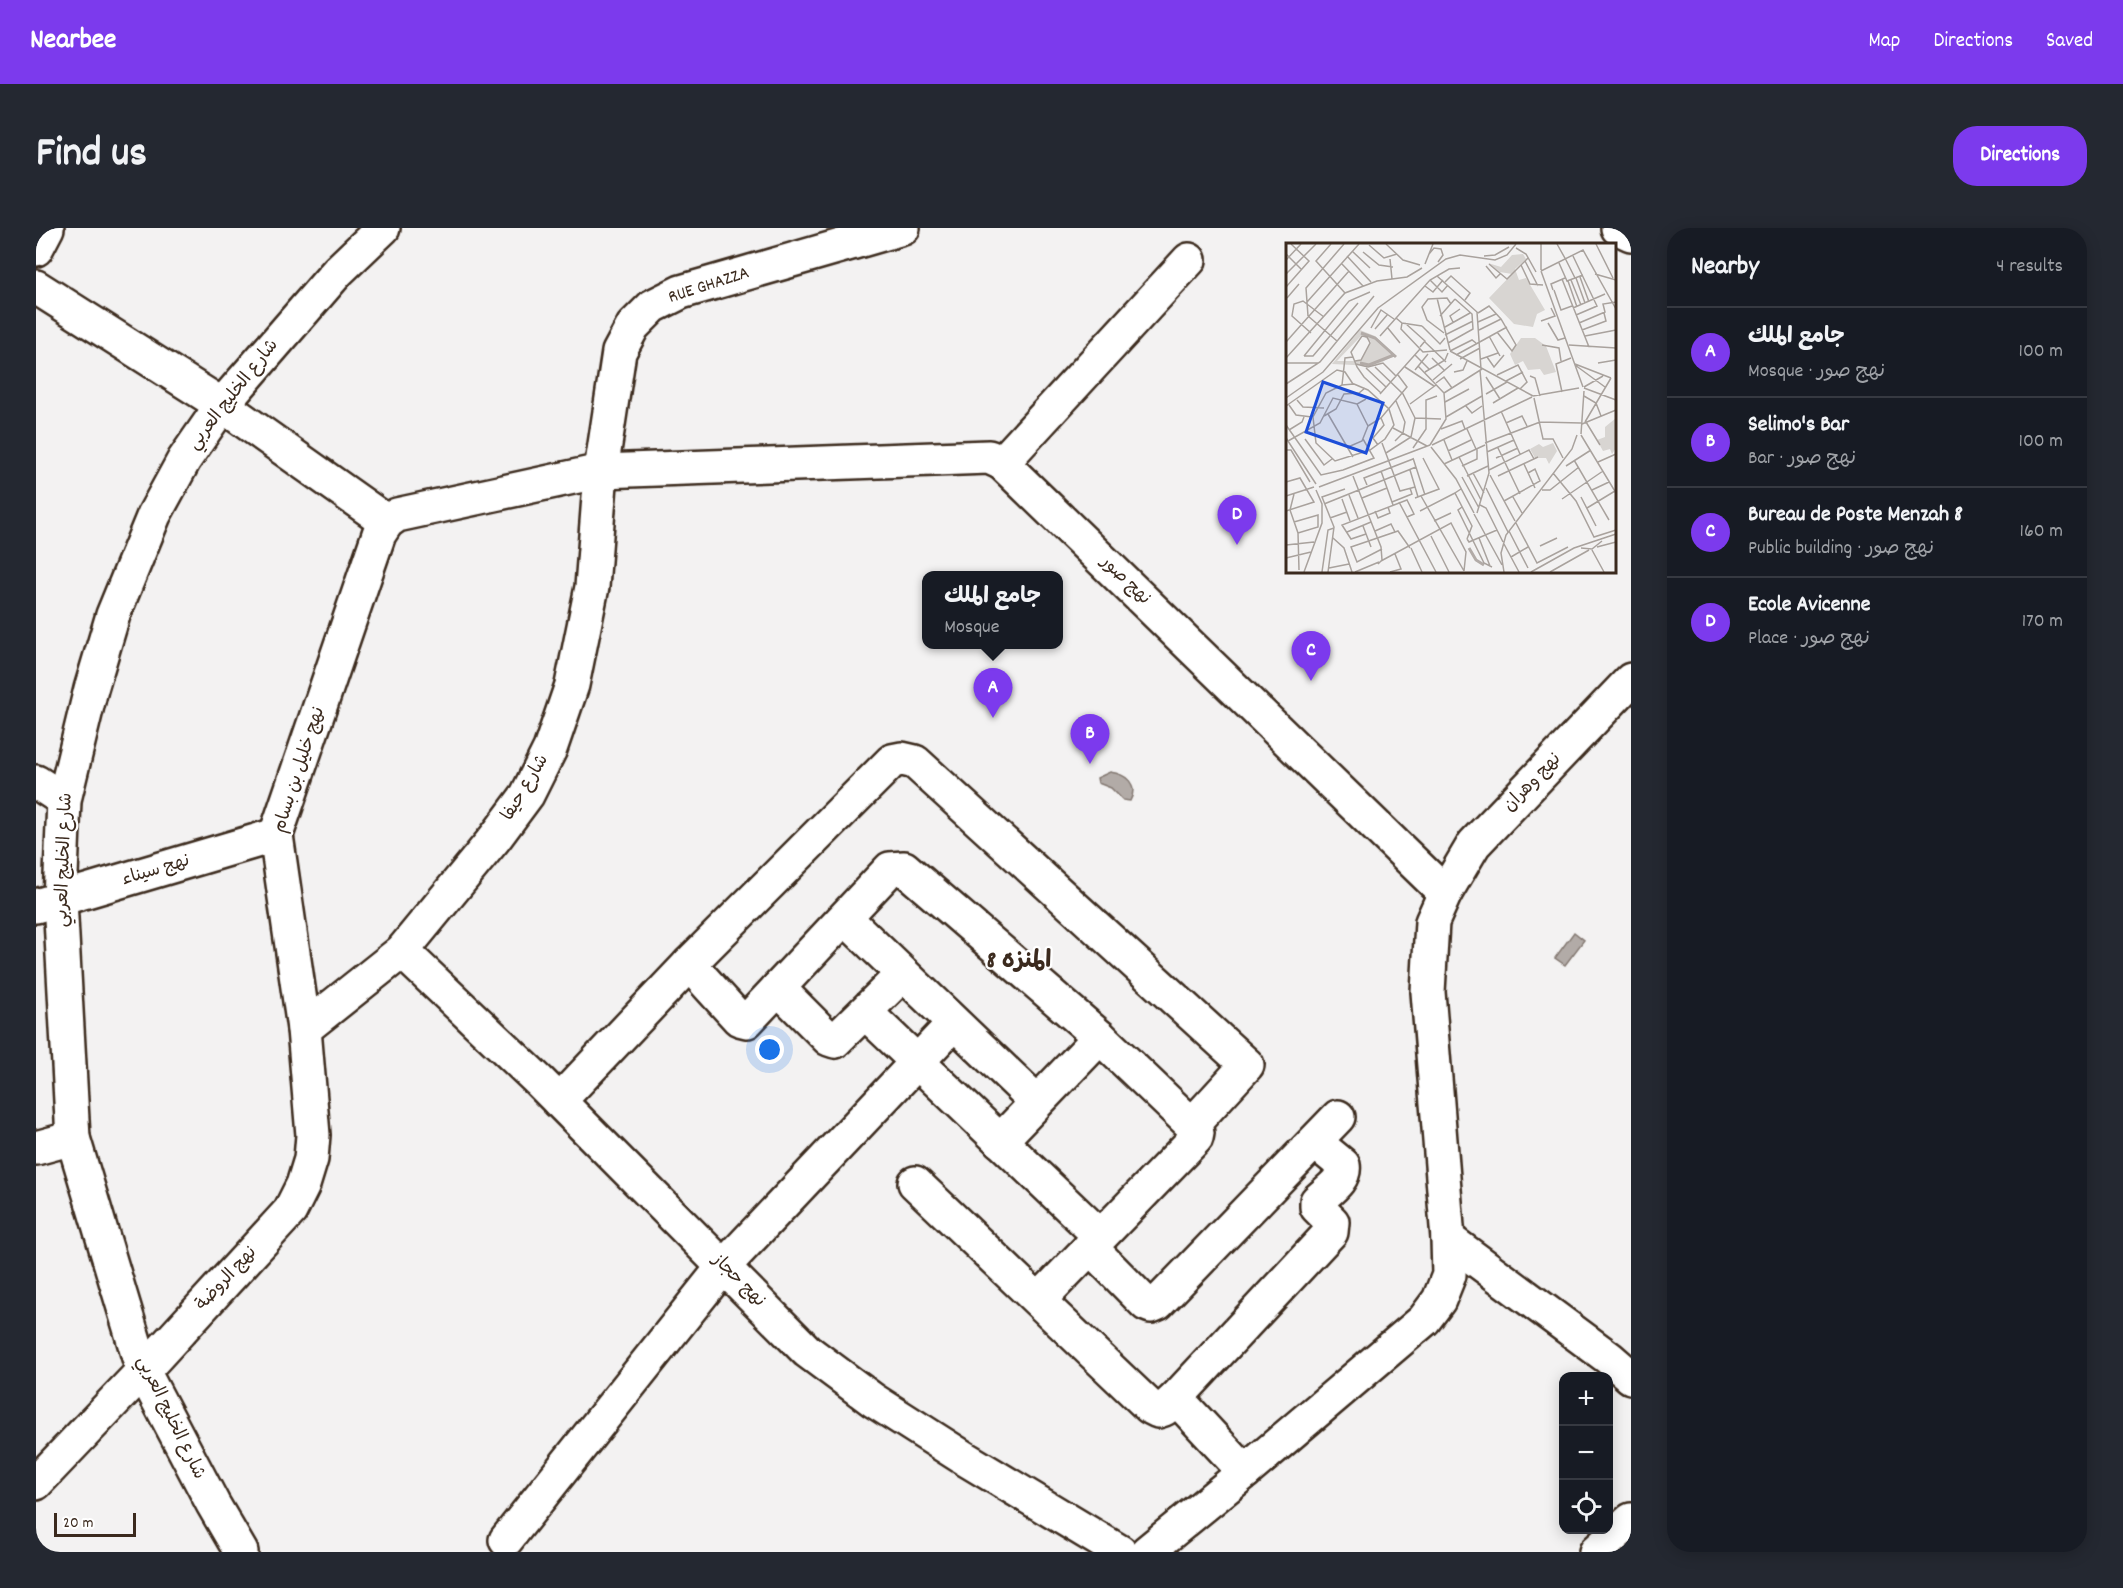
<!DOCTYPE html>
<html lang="en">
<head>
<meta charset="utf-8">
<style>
	body { margin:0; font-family:Dekko,"Playpen Sans Arabic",sans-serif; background:#242831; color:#f1f3f6 }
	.controls { position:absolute; right:18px; bottom:18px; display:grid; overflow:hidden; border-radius:12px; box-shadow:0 3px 15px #0003 }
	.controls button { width:54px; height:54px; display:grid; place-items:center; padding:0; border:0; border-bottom:2px solid #363941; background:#171b24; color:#f1f3f6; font:30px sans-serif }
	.scale { position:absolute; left:18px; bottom:15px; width:82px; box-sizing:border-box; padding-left:6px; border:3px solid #3b2a1e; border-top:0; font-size:16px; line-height:21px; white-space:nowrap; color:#3b2a1e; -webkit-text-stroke:4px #fff; paint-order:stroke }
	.you { position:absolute; left:734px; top:822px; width:21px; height:21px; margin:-15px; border:4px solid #fff; border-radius:50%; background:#1a73e8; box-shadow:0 0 0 9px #1a73e833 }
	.badge { display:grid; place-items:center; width:39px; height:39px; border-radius:50%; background:#7c3aed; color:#fff; font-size:20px; font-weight:700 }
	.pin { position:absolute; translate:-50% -50px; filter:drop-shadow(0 2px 3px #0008) }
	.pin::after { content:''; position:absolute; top:32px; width:21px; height:18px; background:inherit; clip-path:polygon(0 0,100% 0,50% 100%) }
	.popup { position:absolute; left:886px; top:343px; width:141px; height:78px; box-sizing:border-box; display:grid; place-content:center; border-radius:12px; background:#171b24; filter:drop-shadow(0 2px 4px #0005); font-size:20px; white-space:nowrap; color:#9ea1a6 }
	.popup b { font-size:22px; color:#f1f3f6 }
	.popup::after { content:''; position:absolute; left:50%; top:100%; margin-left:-12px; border:12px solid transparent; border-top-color:#171b24 }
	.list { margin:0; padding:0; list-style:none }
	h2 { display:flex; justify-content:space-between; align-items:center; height:78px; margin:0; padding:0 24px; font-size:26px }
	h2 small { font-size:20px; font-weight:400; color:#9ea1a6 }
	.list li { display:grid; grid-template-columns:39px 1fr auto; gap:18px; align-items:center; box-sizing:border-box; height:90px; padding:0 24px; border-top:2px solid #363941 }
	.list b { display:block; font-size:22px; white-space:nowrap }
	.list p { margin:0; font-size:20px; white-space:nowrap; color:#9ea1a6 }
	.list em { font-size:20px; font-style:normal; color:#9ea1a6 }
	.icon { flex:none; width:33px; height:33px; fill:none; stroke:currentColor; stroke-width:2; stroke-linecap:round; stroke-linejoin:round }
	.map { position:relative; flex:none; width:1595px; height:1324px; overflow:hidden; border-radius:24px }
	header { display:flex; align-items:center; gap:36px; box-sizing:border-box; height:84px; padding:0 30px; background:#7c3aed; color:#fff }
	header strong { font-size:28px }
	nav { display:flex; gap:33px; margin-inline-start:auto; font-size:21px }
	.intro { display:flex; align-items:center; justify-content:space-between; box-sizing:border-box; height:144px; padding:0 36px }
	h1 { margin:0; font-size:42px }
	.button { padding:15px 27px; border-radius:24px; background:#7c3aed; color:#fff; font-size:21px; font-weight:700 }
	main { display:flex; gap:36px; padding:0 36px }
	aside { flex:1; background:#171b24; border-radius:24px; box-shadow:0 3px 15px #0003 }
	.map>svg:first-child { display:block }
	.water { fill:#b2aba7; stroke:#827770; stroke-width:1.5 }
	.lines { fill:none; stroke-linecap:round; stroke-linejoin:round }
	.minor-casing { stroke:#3b2a1e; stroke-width:38 }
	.minor { stroke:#fff; stroke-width:33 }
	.labels { text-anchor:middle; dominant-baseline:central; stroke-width:4.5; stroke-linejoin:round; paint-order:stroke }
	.street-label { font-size:18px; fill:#3b2a1e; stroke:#fff }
	.district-label { font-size:24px; font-weight:bold; fill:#3b2a1e; stroke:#fff }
	.inset-river { fill:none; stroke:#b2aba7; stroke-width:3 }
	.inset-road { fill:none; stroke:#a9a29d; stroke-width:1.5 }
	.view { fill:#1d4ed8; fill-opacity:0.15; stroke:#1d4ed8; stroke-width:3 }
	.inset-edge { fill:none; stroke:#3b2a1e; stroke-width:3 }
</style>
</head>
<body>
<header>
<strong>Nearbee</strong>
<nav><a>Map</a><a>Directions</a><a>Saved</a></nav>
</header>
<div class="intro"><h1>Find us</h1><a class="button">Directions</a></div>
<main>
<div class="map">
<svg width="1595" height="1324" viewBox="0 0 1595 1324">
	<rect width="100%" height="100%" fill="#f3f2f2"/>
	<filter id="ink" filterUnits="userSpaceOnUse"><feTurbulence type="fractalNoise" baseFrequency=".0167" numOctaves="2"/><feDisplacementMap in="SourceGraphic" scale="12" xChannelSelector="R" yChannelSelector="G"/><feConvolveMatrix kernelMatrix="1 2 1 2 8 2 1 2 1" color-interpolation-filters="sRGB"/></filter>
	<g filter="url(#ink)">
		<g class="water">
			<path d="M 1074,544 C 1090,546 1103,556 1094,573 L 1087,572 L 1075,560 L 1062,555 L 1061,550 Z"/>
			<polygon points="1538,704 1548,712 1529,737 1519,730"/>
		</g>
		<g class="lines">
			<g class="minor-casing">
				<g id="minor">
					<polyline points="1582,0 1595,6"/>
					<polyline points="0,21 11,0"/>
					<polyline points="1153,32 966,235 1409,665"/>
					<polyline points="0,59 186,177 351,294"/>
					<polyline points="0,554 28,572"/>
					<polyline points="0,678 240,607"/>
					<polyline points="809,690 1001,874"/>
					<polyline points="366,723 503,853 771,1123 837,1172 928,1230 1084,1324"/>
					<polyline points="653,736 703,791 711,793 854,641 868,640 1064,809 1156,897 1161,905 1160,910 1003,1072"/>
					<polyline points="742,760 793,811 799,813 867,746"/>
					<polyline points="830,785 1064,1008"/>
					<polyline points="268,801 366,723 459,610 491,567 514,521 536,457 556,359 565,243 583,124 597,98 617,78 645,64 867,0"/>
					<polyline points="523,873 653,736 856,533 866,531 879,534 1211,837 1156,897"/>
					<polyline points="964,913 1064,809"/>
					<polyline points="0,920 37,910"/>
					<path d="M 879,955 L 1114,1179 L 1122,1183 L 1128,1181 L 1140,1170 L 1295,1004 L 1296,994 L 1281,979 L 1281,973 C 1291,963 1310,952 1307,937 L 1279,914"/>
					<polyline points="1412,1011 1573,1130 1595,1149"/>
					<polyline points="1054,1019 1110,1076 1115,1078 1122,1075 1302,889"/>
					<polyline points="1140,1170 1209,1244"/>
					<polyline points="0,1255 107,1143 254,983 267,957 275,931 277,907 268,801 240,607 343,306 351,294 361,287 565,243 953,229 966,235"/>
					<polyline points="470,1312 688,1038 918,795"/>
					<polyline points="205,1324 177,1276 107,1143 37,910 24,672 28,572 55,461 77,387 118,287 148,232 186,177 302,43 347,0"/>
					<polyline points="1111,1324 1209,1244 1388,1092 1403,1072 1413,1047 1412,1011 1392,764 1396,694 1409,665 1438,616 1595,452"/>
					<polyline points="1560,1324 1595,1292"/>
				</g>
			</g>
			<use href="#minor" class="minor"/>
		</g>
	</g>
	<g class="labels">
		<g class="street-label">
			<text transform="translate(673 58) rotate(-18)">RUE GHAZZA</text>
			<text transform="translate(198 167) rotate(-52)">شارع الخليج العربي</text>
			<text transform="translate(1089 353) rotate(44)">نهج صور</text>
			<text transform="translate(264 542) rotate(-72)">نهج خليل بن بسام</text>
			<text transform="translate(1497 555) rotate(-46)">نهج وهران</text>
			<text transform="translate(490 560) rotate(-59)">شارع حيفا</text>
			<text transform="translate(29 632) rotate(-88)">شارع الخليج العربي</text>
			<text transform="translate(120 643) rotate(-17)">نهج سيناء</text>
			<text transform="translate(191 1051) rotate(-47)">نهج الروضة</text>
			<text transform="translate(702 1053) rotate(45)">نهج حجاز</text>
			<text transform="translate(134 1190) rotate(64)">شارع الخليج العربي</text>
		</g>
		<g class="district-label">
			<text x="983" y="734">المنزه 8</text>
		</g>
	</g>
	<g transform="translate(1250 15)">
		<rect width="330" height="330" fill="#f3f2f2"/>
		<path d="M 237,11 L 240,16 L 229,26 L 233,37 L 240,35 L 259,67 L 251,71 L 247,84 L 228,81 L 203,55 L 226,31 L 214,29 L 202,20 L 215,24 L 226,12 ZM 74,87 L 89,93 L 109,112 L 89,123 L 46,121 ZM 76,92 L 85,99 L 74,118 L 51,118 ZM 235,95 L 249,95 L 260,103 L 270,129 L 258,132 L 254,126 L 242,127 L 237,118 L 229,122 L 224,111 ZM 330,175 L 330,205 L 326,211 L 324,206 L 317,208 L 311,197 L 319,194 L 319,184 ZM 267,200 L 271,208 L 263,221 L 260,215 L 249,215 L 244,206 L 253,201 L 257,204 Z" fill="#d8d5d2" fill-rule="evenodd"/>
		<path class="inset-river" d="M 75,90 L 89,95 L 110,114M 74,120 L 83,122 L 108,112M 183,305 L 190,317 L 198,322"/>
		<path class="inset-road" d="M 45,1 L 30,18 L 59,50M 100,1 L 117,17 L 134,22M 255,1 L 255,27M 271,1 L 280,17M 310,1 L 327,35M 83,2 L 98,15 L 111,11M 230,5 L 240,11 L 250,29M 66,8 L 84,25M 77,9 L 93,22 L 107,24M 0,11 L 16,27M 143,11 L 148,5 L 155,6 L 157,12 L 152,19M 61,13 L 85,39M 198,13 L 209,12 L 223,4M 287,13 L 311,63 L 290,72M 104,16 L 106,36M 0,17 L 15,1M 280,17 L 289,35M 239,18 L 252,43M 55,20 L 77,43M 273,20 L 281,38 L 297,32M 139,21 L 147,1M 203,21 L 221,36 L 242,15M 235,22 L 244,41 L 257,42M 200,23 L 210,35 L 214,31M 255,28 L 297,7 L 330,66M 255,28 L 297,144M 0,31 L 30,1M 309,31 L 330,37M 151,33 L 191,69 L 195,126M 294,34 L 303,59M 290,35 L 299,60M 276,36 L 303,104M 144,37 L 156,49 L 162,42M 285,37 L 295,62M 282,38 L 291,64M 159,39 L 165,33 L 184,50 L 179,57M 139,43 L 147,49 L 157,37M 0,44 L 23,18 L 5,1M 267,47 L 265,41 L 279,35M 268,47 L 275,67 L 286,63M 1,55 L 13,41M 151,55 L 164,107M 21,59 L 73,1M 287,65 L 319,51M 192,70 L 203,63 L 215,76 L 230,102 L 226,108 L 211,89M 22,73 L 20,45 L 58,1M 22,73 L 51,98M 154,73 L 169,56M 110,75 L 116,80 L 136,83M 255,78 L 269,73 L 265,65M 167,79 L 164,73 L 174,66M 192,79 L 210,71M 116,80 L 115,86 L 137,109 L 161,107M 119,80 L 139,98 L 134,104M 262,80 L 272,97 L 279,95M 293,80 L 319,69 L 317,61 L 330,59M 136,83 L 154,101 L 159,95M 101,84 L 114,100M 159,84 L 184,70M 85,85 L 95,67 L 108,76M 89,86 L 102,71M 193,87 L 215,76M 296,87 L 320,78 L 318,70M 25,90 L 6,73 L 8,61 L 17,58 L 38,74M 158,90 L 141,77 L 136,64 L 142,56 L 161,55 L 165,61M 159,92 L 187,78M 94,93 L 144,37 L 163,26 L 174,25M 203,93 L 214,113M 299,93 L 330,87M 0,99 L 63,28M 139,99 L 160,119M 162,100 L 187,86 L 186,71 L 169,56M 256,102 L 273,105 L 275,118M 283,102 L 330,105M 164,108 L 247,153M 164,108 L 186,97 L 190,100M 129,112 L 143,126M 170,112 L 221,84M 18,113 L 63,58 L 84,49M 18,113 L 27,113 L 72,60M 201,114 L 208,124 L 218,112M 0,115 L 59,50 L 91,38 L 121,34 L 136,25M 146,115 L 159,128M 174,116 L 194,105M 195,116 L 212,110M 69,118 L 75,117 L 84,100 L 81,94 L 76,93 L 65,109 L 71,124 L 78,134 L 95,150M 0,120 L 32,120M 312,120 L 330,117M 70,121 L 82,124 L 97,120 L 110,133M 289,121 L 325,135M 289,122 L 319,144M 132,123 L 158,150M 89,124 L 117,151 L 129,175 L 125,194 L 100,210M 119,124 L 148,143M 80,125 L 100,144M 129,127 L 142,111M 139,129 L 159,117 L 162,110M 168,129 L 177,127 L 181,118M 211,132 L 232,122 L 241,139 L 234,146M 244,133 L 249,135 L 254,153M 200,134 L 214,156M 147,137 L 166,121M 220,138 L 237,129M 150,140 L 158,134 L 166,145M 0,141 L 34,119 L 88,53M 68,141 L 82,147 L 103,166 L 108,182 L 99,196 L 84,207 L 49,218 L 30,200 L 27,174 L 40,150 L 56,142 ZM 56,142 L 59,115 L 67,114M 298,144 L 317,133M 298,145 L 330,157M 276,149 L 270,121 L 285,115M 158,150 L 196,126M 94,151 L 134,106M 200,151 L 221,139M 247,153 L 293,145M 298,153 L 310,160 L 315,173M 0,155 L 37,129 L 92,65 L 160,16 L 174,12 L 209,17 L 221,12 L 230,1M 248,155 L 257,196 L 267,196 L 277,215M 80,156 L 71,161 L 82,183M 11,157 L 17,164 L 38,165M 159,159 L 183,146M 207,160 L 232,145M 124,161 L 150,142M 3,162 L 10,172 L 26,174M 179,162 L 186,170 L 196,163M 0,163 L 51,127 L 59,129 L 67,141M 215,168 L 234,211M 42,171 L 67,214M 38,173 L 50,166 L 58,151 L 73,150 L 79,145M 160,174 L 196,153M 129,175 L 155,176M 299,179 L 325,135M 300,179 L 314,202M 220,180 L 236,173 L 241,183M 296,181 L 330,167M 0,182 L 35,232 L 57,227M 82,183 L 95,175 L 121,144 L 112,132M 107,185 L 141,203M 155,186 L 176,178 L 179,186M 181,186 L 190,206M 3,187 L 16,179 L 18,174M 295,191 L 298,148M 295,192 L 330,250M 0,195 L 30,241M 19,196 L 38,222 L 46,216M 158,197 L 166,217M 2,198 L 34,180 L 47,155 L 71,161M 109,198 L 117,190 L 119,179 L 110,158M 96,200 L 114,248 L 129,244M 199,200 L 254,179 L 295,180M 92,202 L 87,195 L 98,182 L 95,175M 144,202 L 160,176 L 158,150M 146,202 L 246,154M 62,204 L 76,198 L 82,183M 145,204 L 170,236 L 188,270M 127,205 L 140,186 L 140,157 L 151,153M 212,205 L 234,251M 0,207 L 5,207 L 24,239M 162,208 L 185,197M 201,209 L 228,197M 173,214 L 195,257M 127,215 L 139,252M 210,215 L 232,205M 288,217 L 323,277M 312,219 L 330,211M 158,221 L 199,202M 238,221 L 249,245M 176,223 L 191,216 L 191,206M 280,223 L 305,207M 57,227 L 88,215 L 77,196M 124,227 L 132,254M 203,227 L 243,207 L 248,216M 95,228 L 107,262M 187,230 L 198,250M 267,230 L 290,258 L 308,294 L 330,287M 204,232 L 229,278M 67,233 L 95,304 L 96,317 L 92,321M 181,233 L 202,223M 212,233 L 252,214M 176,234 L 193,265M 0,239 L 14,235 L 28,259 L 0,268M 81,242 L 78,235 L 127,216M 33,244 L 144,202M 200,245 L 222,289M 175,246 L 169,250 L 186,283 L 181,296M 256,247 L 264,247 L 293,224M 306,247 L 323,239M 8,251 L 4,267 L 12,290 L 13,327M 63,252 L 72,275M 0,253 L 28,244M 135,253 L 178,328M 227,254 L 236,270M 295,254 L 310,283M 76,255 L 101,245M 129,255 L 153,246 L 137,215M 56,256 L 64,278M 276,256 L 317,228M 218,258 L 254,238 L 249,226 L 242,230M 106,259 L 126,251 L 124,245M 113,259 L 150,329M 38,261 L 130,224M 194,262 L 200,265 L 217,299M 176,264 L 172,267 L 198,320 L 206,324M 301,265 L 329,248M 89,268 L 92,275 L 104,270 L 102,264M 134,268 L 169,250M 191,270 L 203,230 L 194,127M 188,271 L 216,322M 44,275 L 61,269M 148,278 L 165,270M 8,279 L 32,272 L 32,284 L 12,290M 230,280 L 251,320 L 282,304M 77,283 L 85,304M 89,288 L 105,281 L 109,289M 223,288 L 242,325M 61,289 L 85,279M 80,291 L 65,296 L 56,282 L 121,257 L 128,271 L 121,274M 145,293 L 163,329M 47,295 L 58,305 L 66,329M 193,295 L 204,323M 181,296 L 183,299 L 211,287M 218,301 L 233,329M 0,302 L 28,299M 254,303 L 271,295M 311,304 L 330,299M 125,305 L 136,329M 295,305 L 306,306 L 316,298M 96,306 L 71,319 L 65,304 L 112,288 L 124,305M 306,307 L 318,329M 225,314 L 242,304M 0,315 L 25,309M 95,318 L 165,280 L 180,309 L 178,328M 43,325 L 63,321M 18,329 L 36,280 L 36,261 L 30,247M 36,329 L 42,287 L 48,285M 42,329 L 48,284 L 36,254 L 59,246M 69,329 L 93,319M 104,329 L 115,326 L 109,311M 218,329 L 215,310 L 220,292 L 286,206 L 291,192M 245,329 L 288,305 L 330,291M 264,329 L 303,307"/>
		<path class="view" d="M 37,139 L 97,160 L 80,210 L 20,189 Z"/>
		<rect width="330" height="330" class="inset-edge"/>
	</g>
</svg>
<div class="controls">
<button>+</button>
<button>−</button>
<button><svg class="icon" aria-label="locate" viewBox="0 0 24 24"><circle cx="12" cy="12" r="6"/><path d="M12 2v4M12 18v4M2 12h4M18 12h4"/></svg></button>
</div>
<div class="scale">20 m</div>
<div class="you"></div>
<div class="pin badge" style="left:957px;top:490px">A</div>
<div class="popup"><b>جامع الملك</b>Mosque</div>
<div class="pin badge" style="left:1054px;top:536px">B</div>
<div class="pin badge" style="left:1275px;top:453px">C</div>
<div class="pin badge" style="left:1201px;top:317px">D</div>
</div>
<aside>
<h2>Nearby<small>4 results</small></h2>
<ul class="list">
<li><span class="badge">A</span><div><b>جامع الملك</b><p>Mosque · نهج صور</p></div><em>100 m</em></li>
<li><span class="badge">B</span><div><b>Selimo's Bar</b><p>Bar · نهج صور</p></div><em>100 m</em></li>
<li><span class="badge">C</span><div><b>Bureau de Poste Menzah 8</b><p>Public building · نهج صور</p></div><em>160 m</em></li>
<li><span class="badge">D</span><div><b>Ecole Avicenne</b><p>Place · نهج صور</p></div><em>170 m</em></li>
</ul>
</aside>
</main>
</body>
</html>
